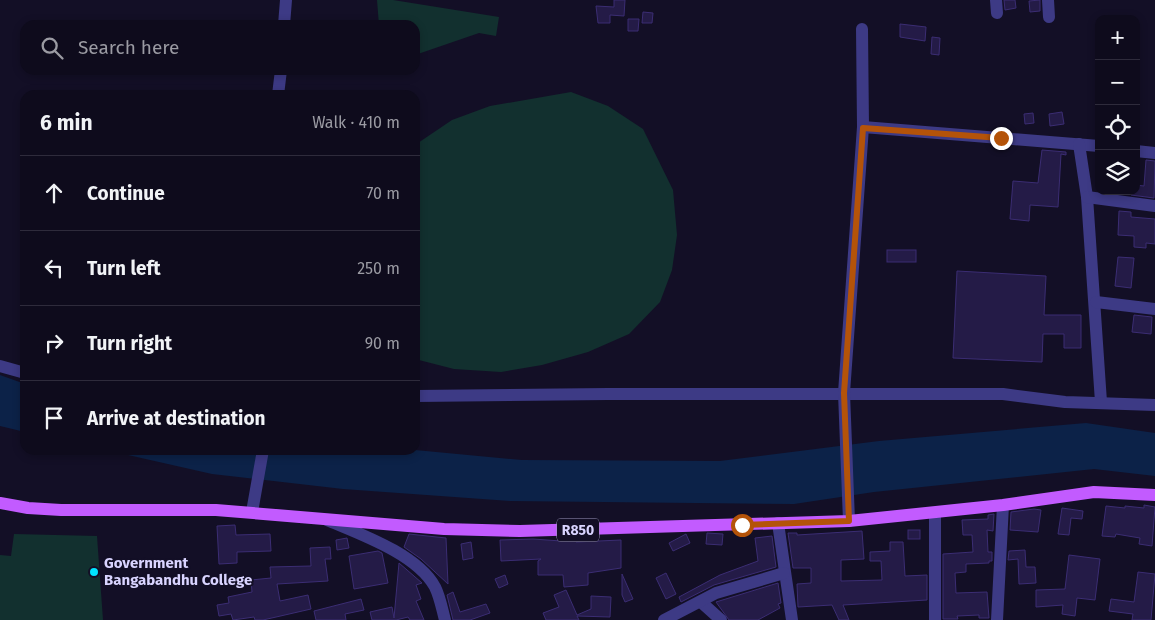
<!DOCTYPE html>
<html lang="en">
<head>
<meta charset="utf-8">
<style>
	body { margin:0; font-family:"Fira Sans",sans-serif; background:#171425; color:#f1f3f6 }
	.controls { position:absolute; right:15px; top:15px; display:grid; overflow:hidden; border-radius:10px; box-shadow:0 2px 8px #0003 }
	.controls button { width:45px; height:45px; display:grid; place-items:center; padding:0; border:0; border-bottom:1px solid #2e2b3b; background:#0e0b1c; color:#f1f3f6; font:25px sans-serif }
	.stop { position:absolute; width:15px; height:15px; margin:-11px; border:4px solid #b45309; border-radius:50%; background:#fff }
	.stop.end { background:#b45309; border-color:#fff; box-shadow:0 1px 5px #0008 }
	.list { margin:0; padding:0; list-style:none }
	h2 { display:flex; justify-content:space-between; align-items:center; height:65px; margin:0; padding:0 20px; font-size:21px }
	h2 small { font-size:16px; font-weight:400; color:#9b9ba3 }
	.list li { display:grid; grid-template-columns:32px 1fr auto; gap:15px; align-items:center; box-sizing:border-box; height:75px; padding:0 20px; border-top:1px solid #2e2b3b }
	.list b { display:block; font-size:19px; white-space:nowrap }
	.list em { font-size:16px; font-style:normal; color:#9b9ba3 }
	.icon { flex:none; width:28px; height:28px; fill:none; stroke:currentColor; stroke-width:2; stroke-linecap:round; stroke-linejoin:round }
	.map { position:relative; flex:none; width:1155px; height:620px; overflow:hidden }
	.search { position:absolute; background:#0e0b1c; box-shadow:0 2px 8px #0003; left:20px; top:20px; width:400px; height:55px; display:flex; align-items:center; gap:12px; box-sizing:border-box; padding:0 18px; border-radius:15px; color:#9b9ba3; font-size:19px }
	.panel { position:absolute; background:#0e0b1c; box-shadow:0 2px 8px #0003; left:20px; top:90px; width:400px; height:365px; border-radius:15px }
	.map>svg:first-child { display:block }
	.green { fill:#12302f }
	.water { fill:#0c2248 }
	.building { fill:#241b47; stroke:#3b2d73 }
	.lines { fill:none; stroke-linecap:round; stroke-linejoin:round }
	.street { stroke:#3d3a85; stroke-width:12 }
	.primary { stroke:#c25bff; stroke-width:12 }
	.route { stroke:#b45309; stroke-width:6 }
	.poi-dot { fill:#00e5ff; stroke:#130f26; stroke-width:2 }
	.labels { text-anchor:middle; dominant-baseline:central; stroke-width:4; stroke-linejoin:round; paint-order:stroke }
	.shield { fill:#130f26; stroke:#9e99be; stroke-width:1 }
	.shield-label { font-size:14px; font-weight:bold; fill:#d9d4ff }
	.poi-label { font-size:15px; font-weight:bold; fill:#d9d4ff; stroke:#130f26; text-anchor:start }
</style>
</head>
<body>
<div class="map">
<svg width="1155" height="620" viewBox="0 0 1155 620">
	<rect width="100%" height="100%" fill="#130f26"/>
	<g class="green">
		<polygon points="377,0 393,0 499,17 496,36 479,33 415,55 415,25 379,25"/>
		<polygon points="571,92 608,106 643,129 673,190 677,235 672,270 660,302 629,334 588,352 542,365 501,372 454,369 415,359 415,145 452,120 490,106"/>
		<polygon points="14,534 97,536 103,620 0,620 0,555 11,556"/>
	</g>
	<g class="water">
		<polygon points="0,375 25,384 25,432 0,426"/>
		<polygon points="1086,423 1155,433 1155,476 1094,469 874,492 794,504 510,501 343,489 212,474 106,450 415,450 522,460 720,461 879,441"/>
	</g>
	<g class="building">
		<polygon points="614,0 625,0 624,16 610,15 610,23 598,23 596,6 614,7"/>
		<polygon points="1004,0 1015,0 1016,8 1005,10"/>
		<polygon points="1040,0 1040,11 1030,12 1029,1"/>
		<polygon points="643,12 653,13 652,23 642,23"/>
		<polygon points="628,19 639,19 638,31 628,31"/>
		<polygon points="900,24 926,27 925,41 900,37"/>
		<polygon points="932,37 940,38 939,55 931,54"/>
		<polygon points="1062,112 1064,124 1050,126 1049,114"/>
		<polygon points="1033,113 1034,123 1025,124 1024,114"/>
		<polygon points="1042,150 1066,152 1066,155 1061,154 1058,207 1030,205 1029,221 1010,219 1013,181 1038,183"/>
		<polygon points="1146,160 1155,161 1154,198 1131,195 1131,191 1136,191 1136,185 1144,186"/>
		<polygon points="1119,211 1131,212 1131,217 1155,219 1155,244 1146,243 1146,248 1134,247 1134,236 1118,235"/>
		<rect x="887" y="250" width="29" height="12"/>
		<polygon points="1118,257 1134,258 1131,288 1115,286"/>
		<polygon points="957,271 1046,276 1044,315 1081,315 1081,348 1064,348 1064,334 1043,334 1042,362 953,358"/>
		<polygon points="1134,315 1152,317 1151,334 1132,332"/>
		<polygon points="1144,505 1155,507 1152,546 1139,544 1140,538 1116,534 1115,537 1102,536 1106,506 1125,508 1125,506 1144,508"/>
		<polygon points="1062,508 1083,511 1082,519 1071,518 1069,535 1058,534"/>
		<polygon points="1034,509 1041,510 1038,532 1010,530 1011,512"/>
		<polygon points="994,514 993,531 987,530 988,552 992,552 992,561 989,561 989,563 966,564 966,572 955,573 956,593 987,592 989,618 979,618 979,615 957,616 958,619 943,619 943,554 973,552 972,535 963,535 962,520 988,519 988,515"/>
		<polygon points="235,525 236,535 270,534 271,551 237,552 237,563 219,564 217,526"/>
		<rect x="908" y="530" width="12" height="9"/>
		<polygon points="862,531 864,559 841,560 841,581 882,580 881,561 870,561 870,552 890,551 890,542 903,542 905,576 927,575 927,600 843,605 849,620 839,620 832,605 798,607 797,584 811,583 811,568 793,568 788,533 797,533 797,535"/>
		<polygon points="707,533 723,534 722,545 706,544"/>
		<polygon points="409,534 446,538 448,584 421,559 404,547"/>
		<polygon points="686,534 690,543 673,551 669,543"/>
		<polygon points="772,536 776,567 714,585 681,602 679,597 720,575 758,561 755,538"/>
		<polygon points="347,538 349,548 337,550 336,540"/>
		<polygon points="533,539 561,541 576,539 576,542 621,540 621,568 588,573 588,585 564,587 563,575 538,575 538,561 541,559 501,561 500,540"/>
		<polygon points="471,542 473,558 463,560 461,544"/>
		<polygon points="330,547 331,559 325,559 328,581 277,584 280,601 308,595 311,609 263,620 255,620 254,617 233,620 231,614 219,616 217,605 229,603 228,597 252,592 251,580 271,578 270,567 311,566 310,548"/>
		<polygon points="1025,550 1026,567 1035,567 1036,583 1019,584 1018,559 1008,560 1009,551"/>
		<polygon points="378,551 382,553 388,583 354,589 349,556"/>
		<polygon points="1069,555 1100,559 1095,600 1077,598 1075,616 1062,614 1063,605 1036,607 1036,590 1065,589"/>
		<polygon points="399,563 422,583 416,585 421,599 416,601 424,620 410,620 408,617 396,620 372,620 370,612 392,607 394,618"/>
		<polygon points="1138,572 1155,574 1151,620 1132,620 1133,614 1109,611 1111,599 1134,602"/>
		<polygon points="666,573 676,594 666,599 656,578"/>
		<polygon points="622,574 633,599 625,602 622,595"/>
		<polygon points="505,575 508,584 499,588 495,579"/>
		<polygon points="778,583 781,603 778,604 780,608 758,620 729,620 716,602"/>
		<polygon points="566,590 577,615 591,609 591,596 611,597 610,617 577,616 579,620 546,620 543,613 559,607 554,595"/>
		<polygon points="453,592 460,612 486,604 490,613 470,620 453,620 447,595"/>
		<polygon points="361,599 364,610 345,614 346,620 316,620 314,611"/>
	</g>
	<g class="lines">
		<g class="street">
			<polyline points="996,0 997,13"/>
			<polyline points="1048,0 1049,17"/>
			<polyline points="284,25 286,0"/>
			<polyline points="278,95 281,70"/>
			<polyline points="863,127 1099,146"/>
			<polyline points="1079,144 1087,197 1101,402"/>
			<polyline points="1136,151 1155,153"/>
			<polyline points="1087,197 1155,206"/>
			<polyline points="1096,302 1155,309"/>
			<polyline points="0,366 25,373"/>
			<polyline points="415,396 608,394 1003,394 1065,402 1155,405"/>
			<polyline points="252,512 263,450"/>
			<polyline points="935,513 935,620"/>
			<path d="M 327,520 C 360,534 417,554 435,587 C 440,597 442,609 445,620"/>
			<polyline points="849,521 844,393 863,127 862,29"/>
			<polyline points="778,523 792,620"/>
			<polyline points="701,602 721,620"/>
			<polyline points="664,620 716,593 784,573"/>
			<polyline points="997,620 1003,505"/>
		</g>
		<polyline class="primary" points="0,503 28,508 61,510 216,510 444,529 520,531 849,521 1003,505 1094,492 1155,495"/>
	</g>
	<g class="lines">
		<polyline class="route" points="742,525 849,521 844,393 863,128 1001,138"/>
	</g>
	<circle class="poi-dot" cx="94" cy="572" r="5"/>
	<g class="labels">
		<rect class="shield" x="557" y="518.5" width="42" height="23" rx="4"/>
		<g class="shield-label">
			<text x="578" y="530">R850</text>
		</g>
		<g class="poi-label">
			<text x="104" y="563">Government<tspan x="104" dy="17">Bangabandhu College</tspan></text>
		</g>
	</g>
</svg>
<div class="controls">
<button>+</button>
<button>−</button>
<button><svg class="icon" aria-label="locate" viewBox="0 0 24 24"><circle cx="12" cy="12" r="6"/><path d="M12 2v4M12 18v4M2 12h4M18 12h4"/></svg></button>
<button><svg class="icon" aria-label="layers" viewBox="0 0 24 24"><path d="M12 4l9 5-9 5-9-5zM3 14l9 5 9-5"/></svg></button>
</div>
<div class="stop" style="left:742px;top:525px"></div>
<div class="stop end" style="left:1001px;top:138px"></div>
<div class="search"><svg class="icon" aria-label="search" viewBox="0 0 24 24"><circle cx="10" cy="10" r="6"/><path d="M15 15l6 6"/></svg>Search here</div>
<section class="panel">
<h2>6 min<small>Walk · 410 m</small></h2>
<ul class="list">
<li><svg class="icon" aria-label="ahead" viewBox="0 0 24 24"><path d="M12 20V5M6 11l6-6 6 6"/></svg><div><b>Continue</b></div><em>70 m</em></li>
<li><svg class="icon" aria-label="left" viewBox="0 0 24 24"><path d="M17 20v-9H6M10 6l-5 5 5 5"/></svg><div><b>Turn left</b></div><em>250 m</em></li>
<li><svg class="icon" aria-label="right" viewBox="0 0 24 24"><path d="M7 20v-9h11M14 6l5 5-5 5"/></svg><div><b>Turn right</b></div><em>90 m</em></li>
<li><svg class="icon" aria-label="arrive" viewBox="0 0 24 24"><path d="M6 21V4h12l-3 4 3 4H6"/></svg><div><b>Arrive at destination</b></div></li>
</ul>
</section>
</div>
</body>
</html>
